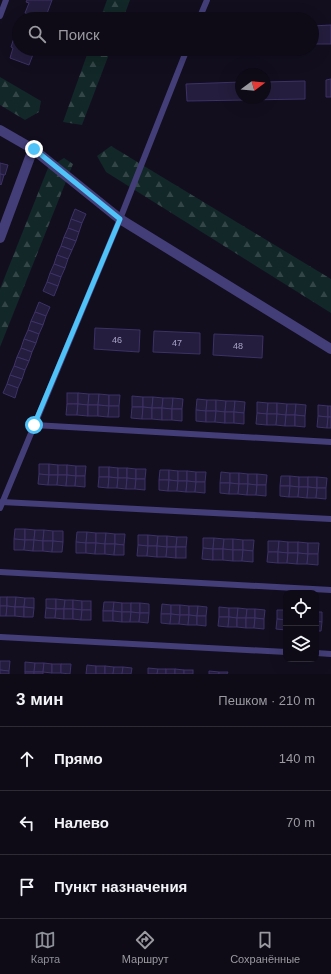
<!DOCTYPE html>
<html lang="ru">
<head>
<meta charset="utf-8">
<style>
	body { margin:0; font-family:Arial,sans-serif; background:#1c1823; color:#f1f3f6 }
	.controls { position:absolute; right:12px; bottom:12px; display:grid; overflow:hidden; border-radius:8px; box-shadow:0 4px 16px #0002 }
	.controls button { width:36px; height:36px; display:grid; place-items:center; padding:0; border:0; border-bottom:1px solid #2e2b35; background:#0e0a16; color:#f1f3f6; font:20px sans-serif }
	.compass { position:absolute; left:235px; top:68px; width:36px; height:36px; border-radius:50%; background:#0e0a16; box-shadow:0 4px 16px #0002; rotate:74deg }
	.stop { position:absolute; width:12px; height:12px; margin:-9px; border:3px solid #4fc3f7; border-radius:50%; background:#fff }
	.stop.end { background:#4fc3f7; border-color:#fff; box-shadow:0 1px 4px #0008 }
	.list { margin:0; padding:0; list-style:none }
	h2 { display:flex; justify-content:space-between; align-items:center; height:52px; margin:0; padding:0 16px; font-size:17px }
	h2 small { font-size:13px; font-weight:400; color:#9b9aa1 }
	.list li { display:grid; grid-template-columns:26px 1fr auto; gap:12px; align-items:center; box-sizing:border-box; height:64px; padding:0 16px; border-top:1px solid #2e2b35 }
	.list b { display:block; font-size:15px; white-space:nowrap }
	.list em { font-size:13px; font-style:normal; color:#9b9aa1 }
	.icon { flex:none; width:22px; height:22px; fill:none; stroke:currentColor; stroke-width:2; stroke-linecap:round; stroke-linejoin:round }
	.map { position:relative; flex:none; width:331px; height:674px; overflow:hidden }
	.search { position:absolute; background:#0e0a16; box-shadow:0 4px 16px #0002; left:12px; right:12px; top:12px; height:44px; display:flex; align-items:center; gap:10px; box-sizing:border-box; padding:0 14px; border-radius:22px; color:#9b9aa1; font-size:15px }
	.sheet { height:244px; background:#0e0a16 }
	nav { display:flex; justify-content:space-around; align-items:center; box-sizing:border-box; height:56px; border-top:1px solid #2e2b35; background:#0e0a16; font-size:11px; color:#9b9aa1 }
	nav a { display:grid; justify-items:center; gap:2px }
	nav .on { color:#8c9099 }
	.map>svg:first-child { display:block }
	.forest { fill:url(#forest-firs) }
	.building { fill:#241d3d; stroke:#3d3166 }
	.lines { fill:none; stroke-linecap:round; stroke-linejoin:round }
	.service { stroke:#433e78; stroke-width:6 }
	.minor { stroke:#433e78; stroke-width:10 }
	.route { stroke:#4fc3f7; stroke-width:5 }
	.labels { text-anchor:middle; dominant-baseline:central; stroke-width:3; stroke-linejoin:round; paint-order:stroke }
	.number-label { font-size:9px; fill:#aaa4cb }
</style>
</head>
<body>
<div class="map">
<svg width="331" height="674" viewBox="0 0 331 674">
	<defs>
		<pattern id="forest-firs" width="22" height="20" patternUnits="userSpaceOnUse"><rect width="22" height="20" fill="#122727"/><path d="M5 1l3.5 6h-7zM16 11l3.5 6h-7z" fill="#344547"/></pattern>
	</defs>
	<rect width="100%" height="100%" fill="#120e1e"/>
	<g class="forest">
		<polygon points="107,0 130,0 123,19 100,19"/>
		<polygon points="89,49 111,49 82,125 63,122"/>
		<polygon points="0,77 41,101 39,112 25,120 0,105"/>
		<polygon points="111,146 331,279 331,313 106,172 97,156"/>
		<polygon points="64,158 73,164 0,347 0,289 48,168"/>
	</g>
	<g class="building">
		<polygon points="27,0 52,0 45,19 25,13 29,3 26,2"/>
		<polygon points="331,25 331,44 312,44 312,26"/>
		<polygon points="15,35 19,36 19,49 35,49 29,65 10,58 13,48 11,47"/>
		<polygon points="331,79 331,97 326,97 326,80"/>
		<polygon points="305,81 305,99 187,101 186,84 241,82 241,98 265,98 265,82"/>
		<polygon points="0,163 8,165 5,175 0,174"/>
		<polygon points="0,174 4,175 1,185 0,184"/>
		<polygon points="75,209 86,214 82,223 71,219"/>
		<polygon points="71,219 82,223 79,232 68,228"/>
		<polygon points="68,228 79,232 76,241 64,237"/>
		<polygon points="64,237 76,241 72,250 61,246"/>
		<polygon points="61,246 72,250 68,259 57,255"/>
		<polygon points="57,255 68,259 65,268 54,264"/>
		<polygon points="54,264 65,268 61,277 50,273"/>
		<polygon points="50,273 61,277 58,286 47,282"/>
		<polygon points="47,282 58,286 54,296 43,291"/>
		<polygon points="39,302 50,307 46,316 35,312"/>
		<polygon points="35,312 46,316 43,325 31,321"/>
		<polygon points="31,321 43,325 39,334 28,330"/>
		<polygon points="95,328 140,330 139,352 94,349"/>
		<polygon points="28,330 39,334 36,343 24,339"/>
		<polygon points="154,331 200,333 200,354 153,352"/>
		<polygon points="214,334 263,336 262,358 213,355"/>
		<polygon points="24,339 36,343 32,352 21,348"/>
		<polygon points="21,348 32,352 29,361 17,357"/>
		<polygon points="17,357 29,361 25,370 14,366"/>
		<polygon points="14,366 25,370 22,379 10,375"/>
		<polygon points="10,375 22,379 18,388 7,384"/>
		<polygon points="7,384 18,388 15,398 3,393"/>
		<rect x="67" y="393" width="11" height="11"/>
		<polygon points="78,393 89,394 88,405 78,404"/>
		<polygon points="89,394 99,394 98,405 88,405"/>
		<polygon points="99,394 109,395 109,406 98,405"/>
		<polygon points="109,395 120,395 119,406 109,406"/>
		<polygon points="132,396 143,397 143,407 132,407"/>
		<polygon points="143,397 153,397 152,408 143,407"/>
		<polygon points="153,397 163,398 162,408 152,408"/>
		<polygon points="163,398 173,398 172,409 162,408"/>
		<polygon points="173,398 183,399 182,409 172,409"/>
		<polygon points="197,399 207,400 206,411 196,410"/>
		<polygon points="207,400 216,400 216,411 206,411"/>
		<polygon points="216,400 226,401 225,412 216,411"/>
		<polygon points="226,401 235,401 234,412 225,412"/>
		<polygon points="235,401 245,402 244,413 234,412"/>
		<polygon points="257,402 268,403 267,414 257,413"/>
		<polygon points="268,403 277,403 277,414 267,414"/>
		<polygon points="277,403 287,404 286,415 277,414"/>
		<polygon points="67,404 78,404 77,415 66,415"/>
		<polygon points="78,404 88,405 88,416 77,415"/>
		<polygon points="287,404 296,404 295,415 286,415"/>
		<polygon points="296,404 306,405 305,416 295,415"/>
		<rect x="88" y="405" width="10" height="11"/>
		<polygon points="98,405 109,406 108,417 98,416"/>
		<polygon points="318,405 328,406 328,417 318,416"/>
		<polygon points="109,406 119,406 119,417 108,417"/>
		<rect x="328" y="406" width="3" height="11"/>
		<polygon points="132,407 143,407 142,419 131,418"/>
		<polygon points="143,407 152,408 152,419 142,419"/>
		<polygon points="152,408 162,408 162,420 152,419"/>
		<polygon points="162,408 172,409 172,420 162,420"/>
		<polygon points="172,409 182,409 182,421 172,420"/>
		<polygon points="196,410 206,411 206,422 196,421"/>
		<polygon points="206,411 216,411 215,422 206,422"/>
		<polygon points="216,411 225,412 225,423 215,422"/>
		<rect x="225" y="412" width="9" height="11"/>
		<polygon points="234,412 244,413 244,424 234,423"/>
		<polygon points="257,413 267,414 267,425 256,424"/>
		<polygon points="267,414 277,414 276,425 267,425"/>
		<polygon points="277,414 286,415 285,426 276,425"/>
		<polygon points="286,415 295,415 295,426 285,426"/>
		<polygon points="295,415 305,416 305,427 295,426"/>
		<polygon points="318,416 328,417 327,428 317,427"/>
		<polygon points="328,417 331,417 331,428 327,428"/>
		<polygon points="39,464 49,464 49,475 39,474"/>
		<polygon points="49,464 58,465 58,475 49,475"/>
		<rect x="58" y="465" width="9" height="10"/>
		<polygon points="67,465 76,466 76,476 67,475"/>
		<polygon points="76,466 86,466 85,476 76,476"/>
		<rect x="99" y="467" width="10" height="10"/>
		<polygon points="109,467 118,468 118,478 109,477"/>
		<rect x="118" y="468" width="9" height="10"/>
		<polygon points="127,468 136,469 136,479 127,478"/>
		<polygon points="136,469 146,469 145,479 136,479"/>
		<polygon points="160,470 169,470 169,480 159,480"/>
		<polygon points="169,470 178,471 178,481 169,480"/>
		<rect x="178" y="471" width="9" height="10"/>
		<polygon points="187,471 196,472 196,482 187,481"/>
		<polygon points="196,472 206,472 205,482 196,482"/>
		<polygon points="221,472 230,473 230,483 220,483"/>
		<polygon points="230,473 239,473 239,484 230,483"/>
		<polygon points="239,473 248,474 248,484 239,484"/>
		<polygon points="39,474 49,475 48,485 38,484"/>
		<polygon points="248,474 257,474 257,485 248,484"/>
		<polygon points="257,474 267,475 266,485 257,485"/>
		<polygon points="49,475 58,475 57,485 48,485"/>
		<polygon points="58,475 67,475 66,486 57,485"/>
		<polygon points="67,475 76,476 75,486 66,486"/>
		<polygon points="76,476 85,476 85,487 75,486"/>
		<polygon points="281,476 290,476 290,486 280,486"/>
		<polygon points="290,476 299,477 299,487 290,486"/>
		<polygon points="99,477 109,477 108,488 98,487"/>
		<polygon points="109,477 118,478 117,488 108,488"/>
		<rect x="299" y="477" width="9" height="10"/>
		<polygon points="308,477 317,477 317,488 308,487"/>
		<polygon points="317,477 327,478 326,488 317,488"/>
		<polygon points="118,478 127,478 126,489 117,488"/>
		<polygon points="127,478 136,479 135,489 126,489"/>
		<polygon points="136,479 145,479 145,490 135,489"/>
		<polygon points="159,480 169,480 168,491 159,490"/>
		<polygon points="169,480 178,481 177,491 168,491"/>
		<polygon points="178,481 187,481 186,492 177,491"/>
		<polygon points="187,481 196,482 195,492 186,492"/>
		<polygon points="196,482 205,482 205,493 195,492"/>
		<polygon points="220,483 230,483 229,494 220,493"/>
		<polygon points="230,483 239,484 238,494 229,494"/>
		<polygon points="239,484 248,484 247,495 238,494"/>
		<polygon points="248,484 257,485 256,495 247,495"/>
		<polygon points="257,485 266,485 266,496 256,495"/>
		<polygon points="280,486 290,486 289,497 280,496"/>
		<polygon points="290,486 299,487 298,497 289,497"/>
		<polygon points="299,487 308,487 307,498 298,497"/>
		<polygon points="308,487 317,488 316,498 307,498"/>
		<polygon points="317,488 326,488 326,499 316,498"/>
		<polygon points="15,529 25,529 25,540 14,539"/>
		<polygon points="25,529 35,530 34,540 25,540"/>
		<polygon points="35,530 44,530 43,541 34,540"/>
		<polygon points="44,530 53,531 53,541 43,541"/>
		<polygon points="53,531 63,531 63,542 53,541"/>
		<polygon points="77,532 87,532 86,543 76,542"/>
		<polygon points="87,532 96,533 96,543 86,543"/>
		<polygon points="96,533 106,533 105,544 96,543"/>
		<polygon points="106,533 115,534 115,544 105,544"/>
		<polygon points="115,534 125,534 124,545 115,544"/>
		<polygon points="138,535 148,535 148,546 138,545"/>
		<polygon points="148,535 158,536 157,546 148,546"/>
		<polygon points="158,536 167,536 167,547 157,546"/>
		<polygon points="167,536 177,537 176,547 167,547"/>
		<polygon points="177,537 187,537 186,547 176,547"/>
		<polygon points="203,538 214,538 213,549 203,548"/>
		<polygon points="214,538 224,539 223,549 213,549"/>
		<polygon points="14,539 25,540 24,550 14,550"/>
		<polygon points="224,539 233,539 233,550 223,549"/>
		<polygon points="233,539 243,540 243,550 233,550"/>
		<polygon points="25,540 34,540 33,551 24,550"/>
		<polygon points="34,540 43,541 43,551 33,551"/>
		<polygon points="243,540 254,540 253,551 243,550"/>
		<polygon points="43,541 53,541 52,552 43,551"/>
		<polygon points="53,541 63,542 62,552 52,552"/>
		<polygon points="268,541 279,541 278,552 268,552"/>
		<polygon points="279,541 288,542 288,553 278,552"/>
		<polygon points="76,542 86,543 86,553 76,553"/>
		<rect x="288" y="542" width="10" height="11"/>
		<polygon points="298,542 308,543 308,554 298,553"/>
		<polygon points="86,543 96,543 95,554 86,553"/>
		<polygon points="96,543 105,544 105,554 95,554"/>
		<polygon points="308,543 319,543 318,554 308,554"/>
		<polygon points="105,544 115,544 114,555 105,554"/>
		<polygon points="115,544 124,545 124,555 114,555"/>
		<polygon points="138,545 148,546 147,556 137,556"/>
		<polygon points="148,546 157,546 157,557 147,556"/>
		<polygon points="157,546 167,547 166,557 157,557"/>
		<polygon points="167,547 176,547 176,558 166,557"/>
		<rect x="176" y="547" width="10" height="11"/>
		<polygon points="203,548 213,549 213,560 202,559"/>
		<rect x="213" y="549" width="10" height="11"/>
		<polygon points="223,549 233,550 233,561 223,560"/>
		<polygon points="233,550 243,550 242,561 233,561"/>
		<polygon points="243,550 253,551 253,562 242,561"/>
		<polygon points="268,552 278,552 278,563 267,562"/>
		<polygon points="278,552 288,553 287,563 278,563"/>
		<polygon points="288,553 298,553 297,564 287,563"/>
		<polygon points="298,553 308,554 307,564 297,564"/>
		<polygon points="308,554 318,554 318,565 307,564"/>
		<rect x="0" y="597" width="7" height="9"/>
		<polygon points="7,597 16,597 15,607 7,606"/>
		<polygon points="16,597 25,598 24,607 15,607"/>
		<polygon points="25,598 34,598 34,608 24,607"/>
		<polygon points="46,599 56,599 56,609 46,608"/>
		<polygon points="56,599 65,600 64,609 56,609"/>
		<polygon points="65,600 73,600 73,609 64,609"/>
		<polygon points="73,600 82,601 82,610 73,609"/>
		<rect x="82" y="601" width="9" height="9"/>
		<polygon points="104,602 114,602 113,611 103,611"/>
		<polygon points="114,602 122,603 122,612 113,611"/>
		<rect x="122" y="603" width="9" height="9"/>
		<polygon points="131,603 140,603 140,613 131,612"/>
		<polygon points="140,603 149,604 149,613 140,613"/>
		<polygon points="162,604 171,605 171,614 161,614"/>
		<polygon points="171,605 180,605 180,615 171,614"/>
		<polygon points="180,605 189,606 189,615 180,615"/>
		<polygon points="0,606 7,606 6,616 0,616"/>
		<polygon points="7,606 15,607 15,616 6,616"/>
		<polygon points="189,606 198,606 197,616 189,615"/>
		<polygon points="198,606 207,607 206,616 197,616"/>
		<polygon points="15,607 24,607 24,617 15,616"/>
		<polygon points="24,607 34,608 33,617 24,617"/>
		<polygon points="219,607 229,608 229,617 219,617"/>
		<polygon points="46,608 56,609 55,618 45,618"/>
		<polygon points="229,608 238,608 237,618 229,617"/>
		<polygon points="238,608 247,609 246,618 237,618"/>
		<polygon points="56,609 64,609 64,619 55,618"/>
		<rect x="64" y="609" width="9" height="10"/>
		<polygon points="73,609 82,610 81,620 73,619"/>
		<polygon points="247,609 255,609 255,618 246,618"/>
		<polygon points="255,609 265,610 264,619 255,618"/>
		<polygon points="82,610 91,610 91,620 81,620"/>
		<polygon points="277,610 286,610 286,620 277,619"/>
		<rect x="103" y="611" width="10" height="10"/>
		<polygon points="113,611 122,612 122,622 113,621"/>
		<polygon points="122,612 131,612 130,622 122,622"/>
		<polygon points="131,612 140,613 139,622 130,622"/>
		<polygon points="316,612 322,612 322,622 316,621"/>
		<polygon points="140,613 149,613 148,623 139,622"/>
		<polygon points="161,614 171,614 170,624 161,623"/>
		<polygon points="171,614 180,615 179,624 170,624"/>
		<polygon points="180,615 189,615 188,625 179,624"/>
		<polygon points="189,615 197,616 197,625 188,625"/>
		<polygon points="197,616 206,616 206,626 197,625"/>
		<polygon points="219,617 229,617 228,627 218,626"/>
		<polygon points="229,617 237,618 237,627 228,627"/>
		<polygon points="237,618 246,618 246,628 237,627"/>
		<polygon points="246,618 255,618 254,628 246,628"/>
		<polygon points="255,618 264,619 264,629 254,628"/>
		<polygon points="277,619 286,620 286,630 276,629"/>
		<polygon points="316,621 322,622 321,631 316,631"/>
		<polygon points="0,661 10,661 9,671 0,670"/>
		<polygon points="25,662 35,663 34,672 25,672"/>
		<polygon points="35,663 44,663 43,672 34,672"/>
		<polygon points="44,663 52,664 52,673 43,672"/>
		<rect x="52" y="664" width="9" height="9"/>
		<polygon points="61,664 71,664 70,674 61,673"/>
		<polygon points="87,665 96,666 96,674 86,674"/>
		<rect x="96" y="666" width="9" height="8"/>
		<polygon points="105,666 114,667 113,674 105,674"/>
		<polygon points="114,667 123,667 122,674 113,674"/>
		<polygon points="123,667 132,668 131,674 122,674"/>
		<polygon points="148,668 158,669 157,674 148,674"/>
		<polygon points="158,669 166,669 166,674 157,674"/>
		<rect x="166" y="669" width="9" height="5"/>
		<polygon points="175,669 184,670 184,674 175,674"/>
		<polygon points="0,670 9,671 9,674 0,674"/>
		<rect x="184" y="670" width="9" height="4"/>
		<polygon points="209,671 219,672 219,674 209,674"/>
		<rect x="25" y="672" width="9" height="2"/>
		<rect x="34" y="672" width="9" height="2"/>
		<polygon points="219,672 228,672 227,674 219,674"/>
	</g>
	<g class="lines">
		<g class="service">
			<polyline points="0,16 6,0"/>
			<polyline points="199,19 207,0"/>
			<polyline points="34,425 331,442"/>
			<polyline points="2,502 331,519"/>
			<polyline points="0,508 120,219 187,49"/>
			<polyline points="0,572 331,590"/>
			<polyline points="0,637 286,652"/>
			<polyline points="316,653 331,654"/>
		</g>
		<g class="minor">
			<polyline points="0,130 33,149 120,219 331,349"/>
			<polyline points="0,238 33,149"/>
		</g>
	</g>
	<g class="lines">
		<polyline class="route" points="34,149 120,219 34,425"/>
	</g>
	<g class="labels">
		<g class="number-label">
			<text x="117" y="340">46</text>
			<text x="177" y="343">47</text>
			<text x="238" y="346">48</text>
		</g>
	</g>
</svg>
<div class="controls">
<button><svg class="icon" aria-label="locate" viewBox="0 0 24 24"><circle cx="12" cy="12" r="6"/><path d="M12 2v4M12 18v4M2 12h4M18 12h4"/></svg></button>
<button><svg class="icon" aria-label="layers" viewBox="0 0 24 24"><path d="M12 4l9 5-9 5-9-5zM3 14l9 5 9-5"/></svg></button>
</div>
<svg class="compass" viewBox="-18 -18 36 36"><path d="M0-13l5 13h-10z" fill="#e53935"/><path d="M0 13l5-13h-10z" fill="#9b9aa1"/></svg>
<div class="stop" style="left:34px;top:425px"></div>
<div class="stop end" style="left:34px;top:149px"></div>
<div class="search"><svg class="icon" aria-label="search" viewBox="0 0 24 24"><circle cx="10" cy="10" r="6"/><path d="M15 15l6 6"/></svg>Поиск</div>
</div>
<section class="sheet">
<h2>3 мин<small>Пешком · 210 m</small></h2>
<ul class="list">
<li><svg class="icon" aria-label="ahead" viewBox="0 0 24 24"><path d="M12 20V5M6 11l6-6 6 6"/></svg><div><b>Прямо</b></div><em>140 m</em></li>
<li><svg class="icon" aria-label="left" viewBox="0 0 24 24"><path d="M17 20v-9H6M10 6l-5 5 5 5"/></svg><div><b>Налево</b></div><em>70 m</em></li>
<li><svg class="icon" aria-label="arrive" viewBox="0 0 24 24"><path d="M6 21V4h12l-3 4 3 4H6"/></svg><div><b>Пункт назначения</b></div></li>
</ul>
</section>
<nav>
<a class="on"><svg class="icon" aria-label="map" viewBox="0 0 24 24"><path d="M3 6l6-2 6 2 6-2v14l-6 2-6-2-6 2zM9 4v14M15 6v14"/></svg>Карта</a>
<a><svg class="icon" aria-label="directions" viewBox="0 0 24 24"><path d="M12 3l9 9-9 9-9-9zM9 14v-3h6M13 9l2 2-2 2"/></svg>Маршрут</a>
<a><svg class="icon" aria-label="saved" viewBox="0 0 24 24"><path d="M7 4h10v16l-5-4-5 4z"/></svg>Сохранённые</a>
</nav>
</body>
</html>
